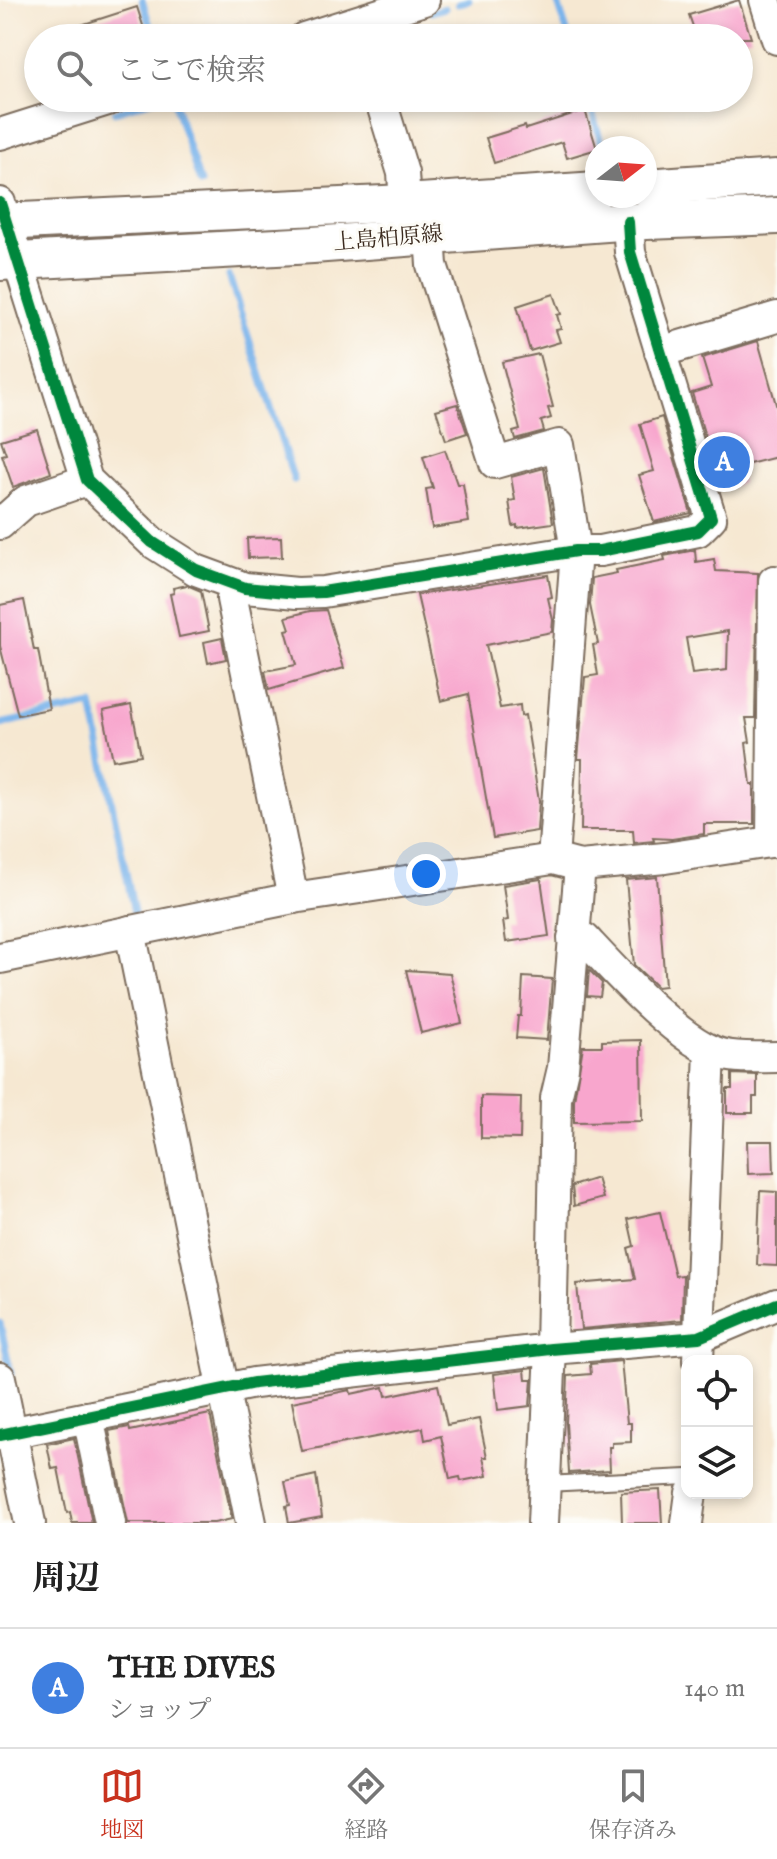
<!DOCTYPE html>
<html lang="ja">
<head>
<meta charset="utf-8">
<style>
	body { margin:0; font-family:"IM FELL English","Noto Serif JP",serif; background:#f2f2f2; color:#222 }
	.controls { position:absolute; right:24px; bottom:24px; display:grid; overflow:hidden; border-radius:16px; box-shadow:0 4px 12px #0003 }
	.controls button { width:72px; height:72px; display:grid; place-items:center; padding:0; border:0; border-bottom:2px solid #e0e0e0; background:#fff; color:#222; font:40px sans-serif }
	.compass { position:absolute; left:585px; top:136px; width:72px; height:72px; border-radius:50%; background:#fff; box-shadow:0 4px 12px #0003; rotate:73deg }
	.you { position:absolute; left:426px; top:874px; width:28px; height:28px; margin:-20px; border:6px solid #fff; border-radius:50%; background:#1a73e8; box-shadow:0 0 0 12px #1a73e833 }
	.badge { display:grid; place-items:center; width:52px; height:52px; border-radius:50%; background:#c8321e; color:#fff; font-size:26px; font-weight:700 }
	.pin { position:absolute; translate:-50% -50%; border:4px solid #fff; box-shadow:0 2px 8px #0006 }
	.list { margin:0; padding:0; list-style:none }
	h2 { display:flex; justify-content:space-between; align-items:center; height:104px; margin:0; padding:0 32px; font-size:34px }
	h2 small { font-size:26px; font-weight:400; color:#767676 }
	.list li { display:grid; grid-template-columns:52px 1fr auto; gap:24px; align-items:center; box-sizing:border-box; height:120px; padding:0 32px; border-top:2px solid #e0e0e0 }
	.list b { display:block; font-size:30px; white-space:nowrap }
	.list p { margin:0; font-size:26px; white-space:nowrap; color:#767676 }
	.list em { font-size:26px; font-style:normal; color:#767676 }
	.icon { flex:none; width:44px; height:44px; fill:none; stroke:currentColor; stroke-width:2; stroke-linecap:round; stroke-linejoin:round }
	.map { position:relative; flex:none; width:777px; height:1523px; overflow:hidden }
	.search { position:absolute; background:#fff; box-shadow:0 4px 12px #0003; left:24px; right:24px; top:24px; height:88px; display:flex; align-items:center; gap:20px; box-sizing:border-box; padding:0 28px; border-radius:44px; color:#767676; font-size:30px }
	.sheet { height:224px; background:#fff }
	nav { display:flex; justify-content:space-around; align-items:center; box-sizing:border-box; height:112px; border-top:2px solid #e0e0e0; background:#fff; font-size:22px; color:#767676 }
	nav a { display:grid; justify-items:center; gap:4px }
	nav .on { color:#c8321e }
	.map>svg:first-child { display:block }
	.lines { fill:none; stroke-linecap:round; stroke-linejoin:round }
	.stream { stroke:#7ab4eb; stroke-width:7 }
	.building { fill:#f8a6cd; fill-rule:evenodd }
	.service-casing { stroke:#7c6c5d; stroke-width:18 }
	.minor-casing { stroke:#7c6c5d; stroke-width:34 }
	.tertiary-casing { stroke:#7c6c5d; stroke-width:40 }
	.service { stroke:#fff; stroke-width:14 }
	.minor { stroke:#fff; stroke-width:30 }
	.tertiary { stroke:#fff; stroke-width:36 }
	.cycleway-casing { stroke:#fdfcf7; stroke-width:17 }
	.cycleway { stroke:#00873e; stroke-width:12 }
	.labels { text-anchor:middle; dominant-baseline:central; stroke-width:6; stroke-linejoin:round; paint-order:stroke }
	.street-label { font-size:22px; fill:#3b2a1e; stroke:#fdfcf7 }
</style>
</head>
<body>
<div class="map">
<svg width="777" height="1523" viewBox="0 0 777 1523">
	<rect width="100%" height="100%" fill="#fdfcf7"/>
	<filter id="ink" filterUnits="userSpaceOnUse"><feTurbulence type="fractalNoise" baseFrequency=".0125" numOctaves="2"/><feDisplacementMap in="SourceGraphic" scale="16" xChannelSelector="R" yChannelSelector="G"/><feConvolveMatrix kernelMatrix="1 2 1 2 8 2 1 2 1" color-interpolation-filters="sRGB"/></filter>
	<filter id="wash" filterUnits="userSpaceOnUse"><feTurbulence type="fractalNoise" baseFrequency=".006" numOctaves="4" result="noise"/><feDisplacementMap in="SourceGraphic" scale="32" xChannelSelector="R" yChannelSelector="G"/><feGaussianBlur stdDeviation="1.8" result="paint"/><feColorMatrix in="noise" values="0 0 0 0 0 0 0 0 0 0 0 0 0 0 0 0 0 1.4 0 .05"/><feComposite in="paint" operator="in"/></filter>
	<g filter="url(#wash)">
		<rect width="100%" height="100%" fill="#f6e8d2"/>
		<g class="lines">
			<g class="stream">
				<polyline points="142,0 154,38"/>
				<polyline points="557,0 569,38"/>
				<polyline points="458,4 469,0"/>
				<polyline points="432,12 445,8"/>
				<polyline points="173,98 200,183"/>
				<polyline points="588,98 603,148"/>
				<polyline points="115,112 159,98"/>
				<polyline points="229,276 294,480"/>
				<polyline points="0,724 92,705 135,917"/>
				<polyline points="0,1323 11,1374"/>
			</g>
		</g>
		<g id="blocks">
			<g class="building">
				<polygon points="739,0 751,38 697,38 689,15"/>
				<polygon points="137,7 147,38 54,38 53,34"/>
				<polygon points="585,110 597,149 567,158 562,142 494,163 486,138 525,126 526,129"/>
				<polygon points="554,294 561,314 557,315 561,329 556,330 560,342 530,351 517,306"/>
				<polygon points="758,341 777,408 777,457 737,467 742,483 721,489 692,393 711,387 702,358"/>
				<polygon points="539,354 553,407 548,408 551,418 541,421 544,431 515,439 513,432 520,430 502,362"/>
				<polygon points="457,404 467,433 446,440 436,410"/>
				<polygon points="662,417 691,513 654,522 639,475 654,471 640,424"/>
				<polygon points="37,429 51,473 13,487 2,455 6,454 1,440"/>
				<polygon points="445,450 457,484 463,484 469,522 432,528 426,489 433,488 423,457"/>
				<polygon points="544,468 553,523 517,528 517,525 513,526 509,501 515,500 511,477"/>
				<polygon points="281,537 282,557 248,558 247,538"/>
				<path d="M 695,550 L 696,562 L 714,559 L 716,571 L 758,573 L 755,718 L 746,718 L 750,742 L 746,743 L 751,784 L 754,784 L 754,824 L 704,824 L 704,834 L 672,839 L 653,838 L 654,841 L 634,843 L 633,830 L 581,830 L 582,759 L 578,759 L 585,677 L 598,675 L 593,645 L 598,644 L 590,605 L 592,578 L 617,573 L 616,570 L 665,560 L 664,556 ZM 728,631 L 727,670 L 692,674 L 686,638 Z"/>
				<polygon points="548,575 552,597 548,598 553,620 552,632 486,645 500,708 520,705 521,716 525,715 539,801 537,831 493,838 468,694 441,701 417,595"/>
				<polygon points="187,585 201,591 209,631 179,637 170,594 174,593 173,588"/>
				<polygon points="24,600 34,650 38,650 49,709 18,715 0,646 0,605"/>
				<polygon points="326,610 344,668 269,690 265,671 296,665 286,630 290,629 286,617 310,611"/>
				<polygon points="222,638 226,659 208,663 204,642"/>
				<polygon points="131,705 141,755 113,760 103,711"/>
				<polygon points="657,877 665,986 657,987 634,965 626,880"/>
				<polygon points="541,879 549,936 506,942 503,921 508,920 503,885"/>
				<polygon points="406,970 450,973 462,1023 421,1033"/>
				<polygon points="589,970 602,983 600,997 587,996"/>
				<polygon points="523,977 552,979 547,1040 516,1038 518,1016 521,1016"/>
				<polygon points="641,1040 642,1121 574,1122 574,1100 583,1046 602,1046 602,1041"/>
				<polygon points="732,1074 757,1075 757,1097 753,1097 753,1113 727,1113 727,1089 732,1089"/>
				<polygon points="481,1096 521,1097 520,1139 481,1138"/>
				<polygon points="747,1141 773,1141 774,1173 748,1174"/>
				<polygon points="597,1178 603,1198 574,1206 572,1186"/>
				<polygon points="760,1191 777,1192 777,1266 757,1265"/>
				<polygon points="660,1212 675,1276 683,1275 682,1320 581,1329 577,1284 635,1279 628,1248 634,1246 628,1219"/>
				<polygon points="621,1361 627,1423 631,1423 631,1442 612,1443 612,1447 609,1447 610,1470 569,1473 566,1423 568,1376 591,1374 590,1364"/>
				<polygon points="525,1370 526,1379 532,1379 530,1406 498,1410 494,1374"/>
				<polygon points="438,1385 447,1425 479,1419 487,1457 483,1457 487,1476 461,1481 460,1477 450,1479 441,1436 425,1440 423,1428 302,1451 292,1402 350,1390 351,1394 384,1387 386,1396"/>
				<polygon points="210,1414 232,1519 214,1523 128,1523 109,1431 129,1427 130,1431"/>
				<polygon points="74,1438 92,1523 72,1523 70,1512 67,1513 58,1468 52,1469 47,1444"/>
				<polygon points="316,1475 322,1517 289,1523 286,1506 290,1505 285,1482"/>
				<polygon points="660,1490 662,1523 622,1523 621,1492"/>
			</g>
		</g>
	</g>
	<g filter="url(#ink)">
		<use href="#blocks" fill-opacity="0" stroke="#7c6c5d" stroke-width="2"/>
		<g class="lines">
			<g class="service-casing">
				<polyline id="service" points="545,1484 687,1477"/>
			</g>
			<g class="minor-casing">
				<g id="minor">
					<polyline points="765,0 777,39"/>
					<polyline points="304,38 424,0"/>
					<polyline points="380,98 403,173 405,203"/>
					<polyline points="0,134 114,98"/>
					<polyline points="0,203 87,480 152,542 196,570 245,588 297,593 323,592 576,551 600,551 698,531 711,518 630,252 628,222"/>
					<polyline points="430,235 432,265 495,463 559,445 576,551 553,859"/>
					<polyline points="660,352 777,317"/>
					<polyline points="0,524 26,501 87,480"/>
					<polyline points="236,585 232,599 293,898"/>
					<polyline points="772,842 774,581"/>
					<polyline points="130,931 251,1523"/>
					<path d="M 573,938 L 585,939 C 615,971 680,1043 721,1054 C 739,1059 759,1057 777,1057"/>
					<polyline points="0,958 293,898 553,859 580,866 665,858 777,841"/>
					<polyline points="698,1361 710,1050"/>
					<polyline points="0,1378 30,1523"/>
					<polyline points="88,1417 110,1523"/>
					<polyline points="0,1435 254,1383 551,1349 699,1337 777,1304"/>
					<polyline points="543,1523 551,1349 556,1098 563,1068 580,866"/>
					<polyline points="687,1523 691,1493"/>
				</g>
			</g>
			<g class="tertiary-casing">
				<g id="tertiary">
					<polyline points="645,187 777,178"/>
					<polyline points="0,222 405,203 597,190"/>
					<polyline points="0,262 313,245 620,222 777,216"/>
				</g>
			</g>
			<use href="#service" class="service"/>
			<use href="#minor" class="minor"/>
			<use href="#tertiary" class="tertiary"/>
			<g class="cycleway-casing">
				<g id="cycleway">
					<polyline points="0,203 87,480 152,542 196,570 245,588 297,593 323,592 576,551 600,551 698,531 711,518 630,252 628,222"/>
					<polyline points="0,1435 254,1383 551,1349 699,1337 777,1304"/>
				</g>
			</g>
			<use href="#cycleway" class="cycleway"/>
		</g>
	</g>
	<g class="labels">
		<g class="street-label">
			<text transform="translate(388 239) rotate(-5)">上島柏原線</text>
		</g>
	</g>
</svg>
<div class="controls">
<button><svg class="icon" aria-label="locate" viewBox="0 0 24 24"><circle cx="12" cy="12" r="6"/><path d="M12 2v4M12 18v4M2 12h4M18 12h4"/></svg></button>
<button><svg class="icon" aria-label="layers" viewBox="0 0 24 24"><path d="M12 4l9 5-9 5-9-5zM3 14l9 5 9-5"/></svg></button>
</div>
<svg class="compass" viewBox="-18 -18 36 36"><path d="M0-13l5 13h-10z" fill="#e53935"/><path d="M0 13l5-13h-10z" fill="#767676"/></svg>
<div class="you"></div>
<div class="pin badge" style="left:724px;top:462px;background:#3f7fe0">A</div>
<div class="search"><svg class="icon" aria-label="search" viewBox="0 0 24 24"><circle cx="10" cy="10" r="6"/><path d="M15 15l6 6"/></svg>ここで検索</div>
</div>
<section class="sheet">
<h2>周辺<small></small></h2>
<ul class="list">
<li><span class="badge" style="background:#3f7fe0">A</span><div><b>THE DIVES</b><p>ショップ</p></div><em>140 m</em></li>
</ul>
</section>
<nav>
<a class="on"><svg class="icon" aria-label="map" viewBox="0 0 24 24"><path d="M3 6l6-2 6 2 6-2v14l-6 2-6-2-6 2zM9 4v14M15 6v14"/></svg>地図</a>
<a><svg class="icon" aria-label="directions" viewBox="0 0 24 24"><path d="M12 3l9 9-9 9-9-9zM9 14v-3h6M13 9l2 2-2 2"/></svg>経路</a>
<a><svg class="icon" aria-label="saved" viewBox="0 0 24 24"><path d="M7 4h10v16l-5-4-5 4z"/></svg>保存済み</a>
</nav>
</body>
</html>
